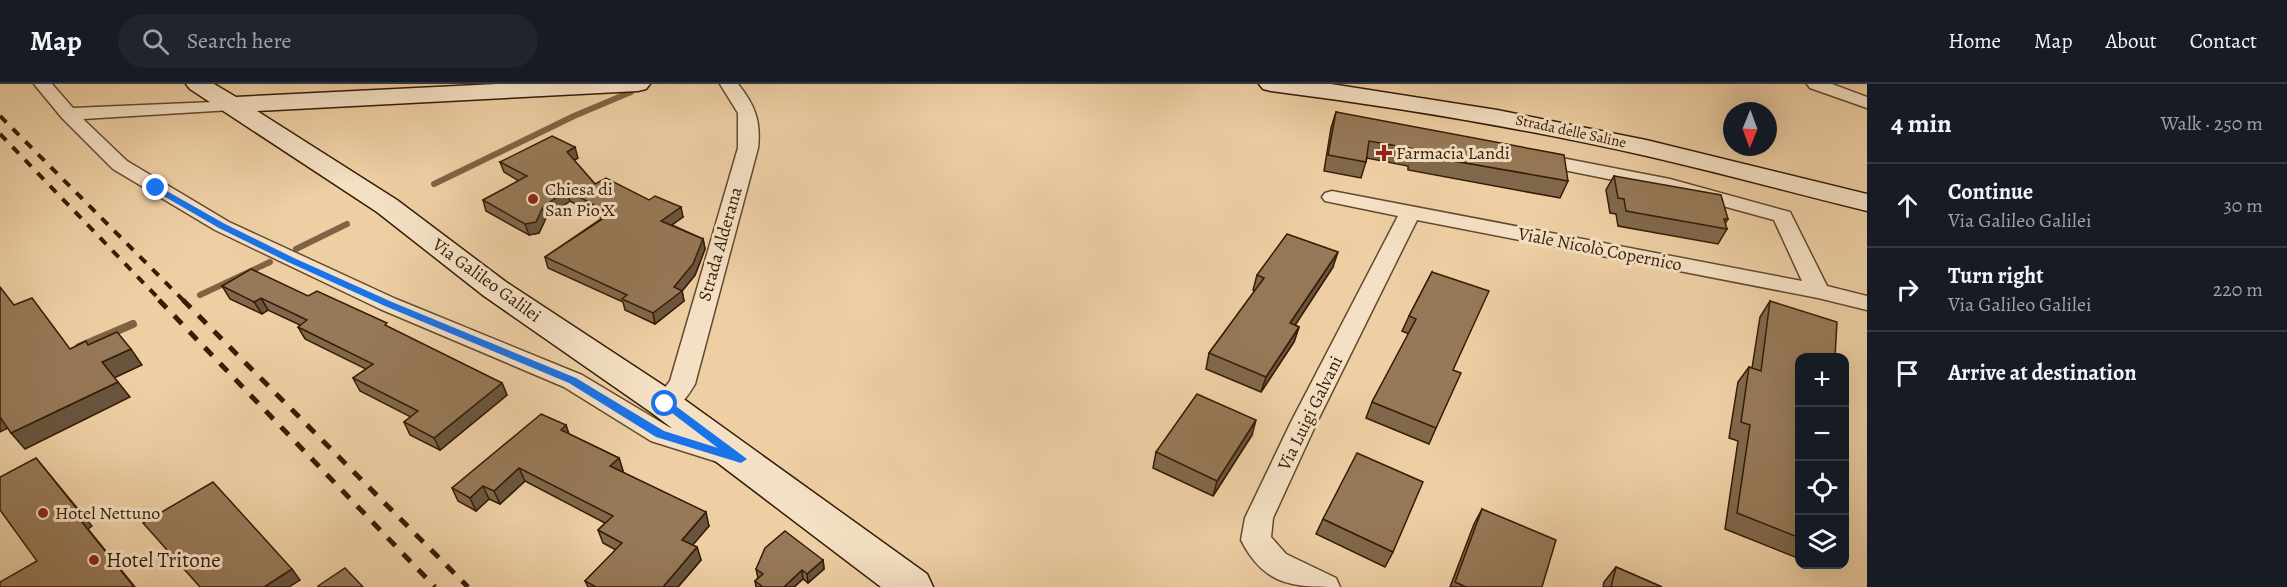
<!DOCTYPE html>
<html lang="en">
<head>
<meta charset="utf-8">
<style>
	body { margin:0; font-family:Alegreya,serif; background:#20242c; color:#f1f3f6 }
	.controls { position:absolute; right:18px; bottom:18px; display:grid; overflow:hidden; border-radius:12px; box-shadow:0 6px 24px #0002 }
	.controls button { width:54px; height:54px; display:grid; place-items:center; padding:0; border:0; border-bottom:2px solid #363941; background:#171b24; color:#f1f3f6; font:30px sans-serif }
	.compass { position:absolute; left:1723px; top:18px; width:54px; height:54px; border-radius:50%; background:#171b24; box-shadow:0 6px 24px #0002; rotate:181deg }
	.stop { position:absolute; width:18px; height:18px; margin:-14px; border:4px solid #1a73e8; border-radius:50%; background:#fff }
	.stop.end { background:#1a73e8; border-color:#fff; box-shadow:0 2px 6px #0008 }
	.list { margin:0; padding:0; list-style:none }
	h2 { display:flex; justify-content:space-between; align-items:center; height:78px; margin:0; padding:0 24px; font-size:26px }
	h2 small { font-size:20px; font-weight:400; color:#9ea1a6 }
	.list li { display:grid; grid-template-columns:39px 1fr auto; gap:18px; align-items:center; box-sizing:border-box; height:84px; padding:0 24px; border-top:2px solid #363941 }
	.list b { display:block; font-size:22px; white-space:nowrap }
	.list p { margin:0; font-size:20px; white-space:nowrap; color:#9ea1a6 }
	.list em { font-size:20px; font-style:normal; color:#9ea1a6 }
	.icon { flex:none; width:33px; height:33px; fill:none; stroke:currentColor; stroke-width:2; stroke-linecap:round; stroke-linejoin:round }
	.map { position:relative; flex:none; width:1867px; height:503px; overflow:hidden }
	header { display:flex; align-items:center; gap:36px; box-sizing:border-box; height:84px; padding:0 30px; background:#171b24; border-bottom:2px solid #363941 }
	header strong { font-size:28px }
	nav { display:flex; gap:33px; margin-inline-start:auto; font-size:21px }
	.search { width:420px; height:54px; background:#20242c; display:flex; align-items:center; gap:15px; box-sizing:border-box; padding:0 21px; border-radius:33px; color:#9ea1a6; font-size:22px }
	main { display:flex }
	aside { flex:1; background:#171b24 }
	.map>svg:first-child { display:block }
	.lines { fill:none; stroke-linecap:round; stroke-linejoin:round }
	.stream-far1 { stroke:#7f6344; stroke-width:6 }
	.stream { stroke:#7f6344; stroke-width:8 }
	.street-casing { stroke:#64492d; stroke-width:3 }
	.secondary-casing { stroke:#361c05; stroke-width:3 }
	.street { fill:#f4e0c4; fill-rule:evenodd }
	.secondary { fill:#f4e0c4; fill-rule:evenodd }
	.rail-far1 { stroke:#361c05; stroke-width:4; stroke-dasharray:9 9; stroke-linecap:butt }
	.rail { stroke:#361c05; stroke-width:5; stroke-dasharray:11 11; stroke-linecap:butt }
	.wall { fill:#81684c; stroke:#361c05; stroke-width:1.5 }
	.shaded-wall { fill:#69553e; stroke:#361c05; stroke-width:1.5 }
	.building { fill:#967958; stroke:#361c05; stroke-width:1.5 }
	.route { fill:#1a73e8 }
	.poi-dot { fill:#8f2418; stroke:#f4e0c4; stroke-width:2 }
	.labels { text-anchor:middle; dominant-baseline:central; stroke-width:6; stroke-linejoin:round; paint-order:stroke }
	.far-street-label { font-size:15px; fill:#361c05; stroke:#f4e0c4 }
	.poi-label { font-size:18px; fill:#361c05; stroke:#f4e0c4; text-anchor:start }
	.street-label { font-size:18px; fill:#361c05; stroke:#f4e0c4 }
	.near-poi-label { font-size:21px; fill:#361c05; stroke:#f4e0c4; text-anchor:start }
</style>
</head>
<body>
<header>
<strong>Map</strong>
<div class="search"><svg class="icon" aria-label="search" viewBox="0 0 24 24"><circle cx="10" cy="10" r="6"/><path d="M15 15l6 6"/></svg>Search here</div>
<nav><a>Home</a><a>Map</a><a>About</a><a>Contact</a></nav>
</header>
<main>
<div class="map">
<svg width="1867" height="503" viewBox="0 0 1867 503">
	<rect width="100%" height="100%" fill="#eecfa4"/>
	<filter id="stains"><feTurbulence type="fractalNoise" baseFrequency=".00333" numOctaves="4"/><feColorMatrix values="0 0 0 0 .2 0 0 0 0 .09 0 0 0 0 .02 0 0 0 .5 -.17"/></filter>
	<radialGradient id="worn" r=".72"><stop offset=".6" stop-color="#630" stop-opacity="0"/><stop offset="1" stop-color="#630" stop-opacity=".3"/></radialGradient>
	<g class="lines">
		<g class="stream-far1">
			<polyline points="434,100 574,32 631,8"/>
			<polyline points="296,165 347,140"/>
			<polyline points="200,211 270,178"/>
		</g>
		<polyline class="stream" points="79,263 133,240"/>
		<g class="street-casing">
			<g id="street">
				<polygon points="34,0 52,0 73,24 237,17 240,21 237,25 231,26 83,35 127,77 229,138 396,215 582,291 669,343 734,363 738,370 734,377 724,380 651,357 564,303 380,225 215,146 113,85 62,34"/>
				<path d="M 720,0 L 738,0 C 755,21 761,37 758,64 L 695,300 C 686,315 675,332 656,327 L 652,320 L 670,297 L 738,64 L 738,29 Z"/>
				<polygon points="1807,0 1832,0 1867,13 1867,24 1810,4"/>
				<path d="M 1536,69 L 1670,95 L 1790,128 L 1827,202 L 1867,212 L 1867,226 L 1818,214 L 1417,136 L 1317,338 L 1273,434 L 1271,453 L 1286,470 L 1336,494 L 1340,503 C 1294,503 1265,503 1241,456 L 1245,434 L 1291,338 L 1398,132 L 1325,117 L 1322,113 L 1325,109 L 1332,107 L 1802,197 L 1774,136 L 1668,107 L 1529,79 L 1526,75 Z"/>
			</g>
		</g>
		<g class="secondary-casing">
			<g id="secondary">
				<polygon points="186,0 214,0 236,13 497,0 650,0 646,5 638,7 257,27 397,116 506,198 678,311 927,490 933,503 881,503 652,329 484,212 377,128 190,5"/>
				<path d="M 1259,0 L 1331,0 L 1497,26 L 1646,56 L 1867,110 L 1867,127 C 1794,109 1721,89 1647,72 C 1523,44 1397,23 1271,7 L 1263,5 Z"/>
			</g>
		</g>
		<use href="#street" class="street"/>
		<use href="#secondary" class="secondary"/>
		<g class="rail-far1">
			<polyline points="0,32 184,217"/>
			<polyline points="0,50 161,217"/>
		</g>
		<g class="rail">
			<polyline points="159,216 435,503"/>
			<polyline points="183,216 468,503"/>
		</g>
	</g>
	<g class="wall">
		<polygon points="1336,28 1568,97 1560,114 1408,86 1408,82 1367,74 1361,94 1324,87 1331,44"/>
		<polygon points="578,74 574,76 595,100 683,133 672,141 703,155 705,165 695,191 682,207 684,217 655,240 625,226 623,218 548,184 545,173 602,134 570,117 546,134 539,149 529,151 486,127 483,116 519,97 504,88 500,78"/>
		<polygon points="1614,92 1728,135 1725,140 1727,145 1718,160 1618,142 1616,130 1610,129 1606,106"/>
		<polygon points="1333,183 1295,241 1299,243 1294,258 1261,308 1206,285 1209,269 1255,207 1253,206 1257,191"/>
		<polygon points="1432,188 1453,286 1436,344 1429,360 1366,334 1372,318 1409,250 1402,247 1409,232"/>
		<polygon points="222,202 308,212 389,244 502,299 507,311 440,366 410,351 404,338 411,333 360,307 353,294 366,285 305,255 298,243 300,241 268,226 262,230 230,215"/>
		<polygon points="1770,217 1800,273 1800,475 1725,445 1738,357 1729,354 1738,298 1749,283 1752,284 1760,233"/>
		<polygon points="566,341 569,350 619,374 623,387 622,388 709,442 692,461 697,463 701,476 678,503 588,503 585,497 616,466 603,459 598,446 605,439 525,397 500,420 489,415 476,427 458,417 452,404"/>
		<polygon points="1252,351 1213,412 1153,384 1156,368"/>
		<polygon points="1482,425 1542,503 1450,503 1474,440"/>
		<polygon points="1323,435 1393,468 1385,483 1316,450"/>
		<polygon points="823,476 824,485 808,499 803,495 794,503 756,503 755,497 758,494 756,485"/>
		<polygon points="1616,483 1662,503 1603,503 1604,498"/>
	</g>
	<g class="shaded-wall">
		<polygon points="575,63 578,74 570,78 567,68"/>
		<polygon points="567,106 570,117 546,134 539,149 529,151 525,140 543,123"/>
		<polygon points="681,123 683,133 663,147 661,137"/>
		<polygon points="703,155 705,165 695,191 682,207 684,217 655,240 653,229 674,203"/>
		<polygon points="1338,168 1333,183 1286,255 1290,239"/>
		<polygon points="261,214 268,226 262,230 254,218"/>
		<polygon points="1299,243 1294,258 1261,308 1266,293"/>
		<polygon points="131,265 142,281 114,294 102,278"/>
		<polygon points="118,298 130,313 25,365 11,349"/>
		<polygon points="502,299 507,311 440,366 434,354"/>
		<polygon points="0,331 10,343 0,348"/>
		<polygon points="1256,336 1252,351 1213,412 1217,397"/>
		<polygon points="566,341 570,355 561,346"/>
		<polygon points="36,374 92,442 88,445 135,503 134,503 77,432"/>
		<polygon points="619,374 623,387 614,395 610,382"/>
		<polygon points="519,384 525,397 500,420 494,407"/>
		<polygon points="483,402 489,415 476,427 470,414"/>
		<polygon points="706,428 709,442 686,469 682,456"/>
		<polygon points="697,463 701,476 678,503 663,503"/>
		<polygon points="823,476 824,485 808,499 807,490"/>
		<polygon points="292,485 300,496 289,503 264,503"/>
		<polygon points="802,486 803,495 794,503 784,503"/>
	</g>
	<g class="building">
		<polygon points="1336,28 1564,71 1568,97 1414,70 1414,65 1369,57 1366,78 1328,71"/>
		<polygon points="552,52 575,63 567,68 595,100 606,94 649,116 655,112 681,123 661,137 703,155 693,180 674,203 682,207 653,229 622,215 627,211 545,173 610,130 567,106 543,123 536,138 525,140 483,116 527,92 500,78"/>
		<polygon points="1614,92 1721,111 1728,135 1724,135 1727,145 1626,127 1624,115 1618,114"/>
		<polygon points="1287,150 1338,168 1290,239 1299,243 1266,293 1209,269 1264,194 1257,191"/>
		<polygon points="251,185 308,212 317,207 387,239 385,241 502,299 434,354 404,338 418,327 353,294 373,280 298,243 307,236 261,214 254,218 222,202"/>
		<polygon points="1432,188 1489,207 1453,286 1461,289 1436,344 1372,318 1416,235 1409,232"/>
		<polygon points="0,203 14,221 32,214 70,265 86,257 88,261 117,248 131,265 102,278 118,298 11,349 0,333"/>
		<polygon points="1770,217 1837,238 1835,273 1800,273 1800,454 1737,429 1750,341 1741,338 1749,283 1761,287"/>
		<polygon points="1197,310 1256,336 1217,397 1156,368"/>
		<polygon points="541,330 566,341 561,346 619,374 610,382 706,428 682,456 697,463 663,503 596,503 585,497 622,459 598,446 613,432 519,384 494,407 483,402 470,414 452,404"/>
		<polygon points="1357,369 1423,398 1393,468 1323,435"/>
		<polygon points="36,374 81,430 77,432 134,503 0,503 0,498 37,477 0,426 0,393"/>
		<polygon points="213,398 292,485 264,503 200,503 143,439"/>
		<polygon points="1482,425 1556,456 1542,503 1466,503 1455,498"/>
		<polygon points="785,447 823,476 807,490 802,486 784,503 763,503 755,497 763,490 756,485 765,464"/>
		<polygon points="1616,483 1662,503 1611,503"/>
		<polygon points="345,484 363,503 319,503 318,502"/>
	</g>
	<polygon class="route" points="153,102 158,102 225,140 294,174 392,218 576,294 664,347 718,364 660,320 661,317 669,317 747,375 741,379 656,353 569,299 385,222 288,178 219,144 153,106"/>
	<g class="poi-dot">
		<path d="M1381 60h6v6h6v6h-6v6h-6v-6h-6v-6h6z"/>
		<circle cx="533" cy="115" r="6"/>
		<circle cx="43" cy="429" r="6"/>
		<circle cx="94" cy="476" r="6"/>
	</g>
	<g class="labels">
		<g class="far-street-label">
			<text transform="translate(1571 47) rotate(12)">Strada delle Saline</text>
		</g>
		<g class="poi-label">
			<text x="1396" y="69">Farmacia Landi</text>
			<text x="545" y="105">Chiesa di<tspan x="545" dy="21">San Pio X</tspan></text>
			<text x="55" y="429">Hotel Nettuno</text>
		</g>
		<g class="street-label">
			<text transform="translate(720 160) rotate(-74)">Strada Alderana</text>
			<text transform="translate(1600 165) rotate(11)">Viale Nicolò Copernico</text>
			<text transform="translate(487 196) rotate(36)">Via Galileo Galilei</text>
			<text transform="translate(1310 329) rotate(-64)">Via Luigi Galvani</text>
		</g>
		<g class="near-poi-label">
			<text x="106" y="476">Hotel Tritone</text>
		</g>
	</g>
	<rect width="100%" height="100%" filter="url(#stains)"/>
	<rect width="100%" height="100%" fill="url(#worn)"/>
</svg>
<div class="controls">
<button>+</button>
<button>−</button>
<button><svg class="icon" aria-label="locate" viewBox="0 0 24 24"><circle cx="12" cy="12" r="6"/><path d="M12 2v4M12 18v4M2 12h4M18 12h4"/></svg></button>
<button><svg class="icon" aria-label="layers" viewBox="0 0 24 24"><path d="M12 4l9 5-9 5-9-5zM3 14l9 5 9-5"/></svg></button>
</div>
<svg class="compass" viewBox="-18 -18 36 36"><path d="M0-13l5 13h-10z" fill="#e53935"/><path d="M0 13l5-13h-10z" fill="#9ea1a6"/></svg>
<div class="stop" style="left:665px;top:320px"></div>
<div class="stop end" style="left:156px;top:104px"></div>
</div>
<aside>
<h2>4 min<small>Walk · 250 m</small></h2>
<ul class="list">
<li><svg class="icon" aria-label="ahead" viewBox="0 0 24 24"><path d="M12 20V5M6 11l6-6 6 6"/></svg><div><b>Continue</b><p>Via Galileo Galilei</p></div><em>30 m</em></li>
<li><svg class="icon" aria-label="right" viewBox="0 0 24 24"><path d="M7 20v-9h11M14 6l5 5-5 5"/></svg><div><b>Turn right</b><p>Via Galileo Galilei</p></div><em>220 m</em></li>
<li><svg class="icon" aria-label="arrive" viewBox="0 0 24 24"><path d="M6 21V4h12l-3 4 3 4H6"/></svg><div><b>Arrive at destination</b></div></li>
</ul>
</aside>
</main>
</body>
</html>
